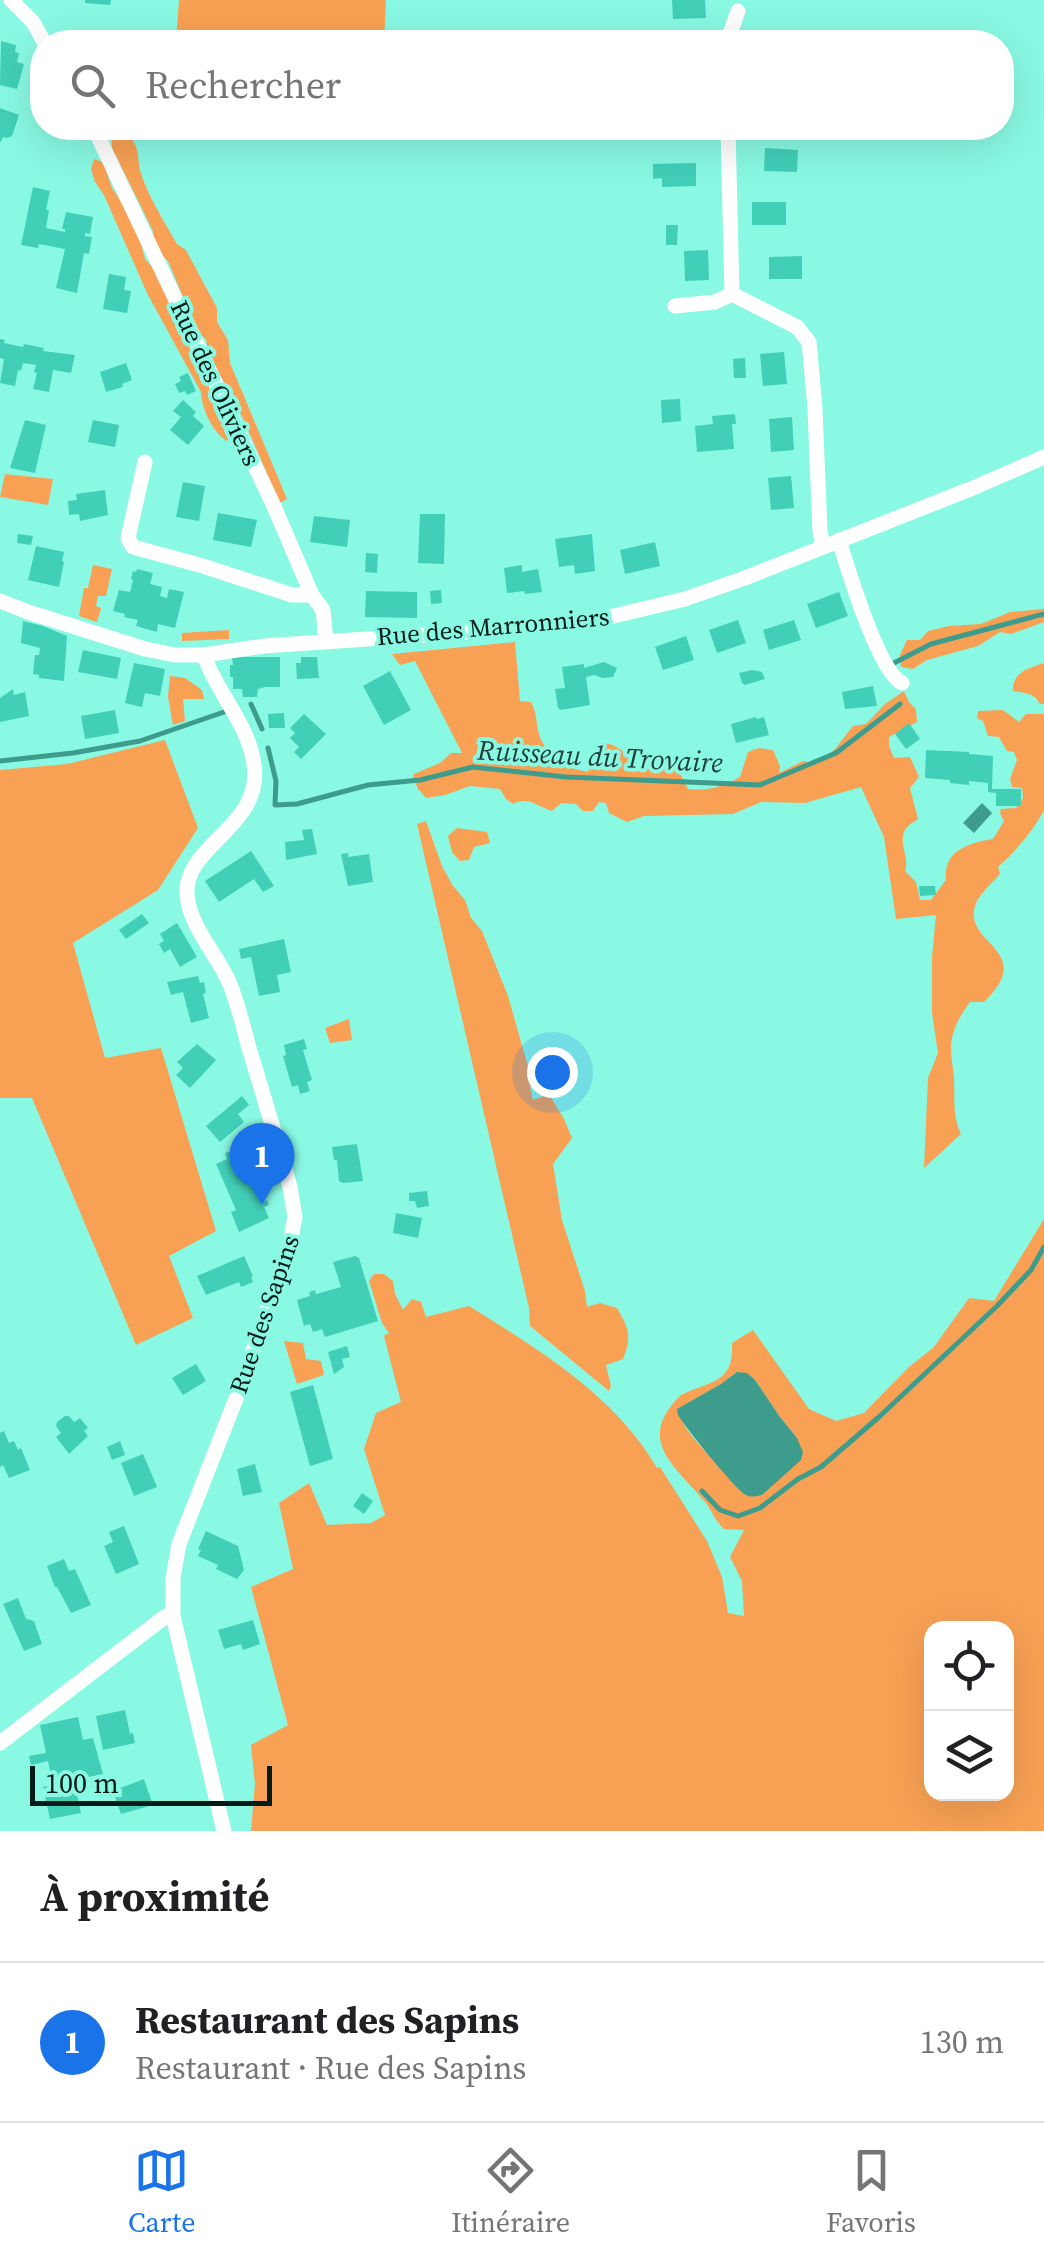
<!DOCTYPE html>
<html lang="fr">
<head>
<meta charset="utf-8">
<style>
	body { margin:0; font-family:"Source Serif 4",serif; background:#f2f2f2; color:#202124 }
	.controls { position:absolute; right:30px; bottom:30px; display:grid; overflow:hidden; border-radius:20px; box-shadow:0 10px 40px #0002 }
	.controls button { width:90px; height:90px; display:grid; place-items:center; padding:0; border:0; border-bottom:2px solid #e0e0e0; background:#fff; color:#202124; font:50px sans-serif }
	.scale { position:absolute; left:30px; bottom:25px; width:242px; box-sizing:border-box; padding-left:10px; border:5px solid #031c17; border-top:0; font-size:28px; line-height:35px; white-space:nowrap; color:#031c17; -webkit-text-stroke:8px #89f9e3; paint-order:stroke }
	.you { position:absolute; left:552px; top:1072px; width:35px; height:35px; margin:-25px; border:8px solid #fff; border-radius:50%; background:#1a73e8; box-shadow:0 0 0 15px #1a73e833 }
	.badge { display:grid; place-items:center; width:65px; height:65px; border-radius:50%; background:#1a73e8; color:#fff; font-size:32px; font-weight:700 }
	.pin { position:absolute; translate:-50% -82px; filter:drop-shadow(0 2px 5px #0008) }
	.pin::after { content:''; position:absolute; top:52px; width:35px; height:30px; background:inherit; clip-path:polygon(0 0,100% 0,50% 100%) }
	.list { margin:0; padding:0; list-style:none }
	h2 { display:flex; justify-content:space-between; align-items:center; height:130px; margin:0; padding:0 40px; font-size:42px }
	h2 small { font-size:32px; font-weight:400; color:#757577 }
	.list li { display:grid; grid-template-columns:65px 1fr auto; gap:30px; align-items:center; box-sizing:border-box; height:160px; padding:0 40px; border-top:2px solid #e0e0e0 }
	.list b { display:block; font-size:38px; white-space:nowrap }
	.list p { margin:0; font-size:32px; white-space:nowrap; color:#757577 }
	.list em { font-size:32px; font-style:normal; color:#757577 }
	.icon { flex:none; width:55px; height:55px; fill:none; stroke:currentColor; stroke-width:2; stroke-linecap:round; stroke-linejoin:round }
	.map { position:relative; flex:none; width:1044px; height:1831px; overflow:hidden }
	.search { position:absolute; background:#fff; box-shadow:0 10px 40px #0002; left:30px; right:30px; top:30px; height:110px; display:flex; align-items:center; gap:25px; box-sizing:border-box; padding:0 35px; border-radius:40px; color:#757577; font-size:38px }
	.sheet { height:290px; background:#fff }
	nav { display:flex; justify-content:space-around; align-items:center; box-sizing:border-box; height:140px; border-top:2px solid #e0e0e0; background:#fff; font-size:28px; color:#757577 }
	nav a { display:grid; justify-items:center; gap:5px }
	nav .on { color:#1a73e8 }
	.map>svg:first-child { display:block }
	.green { fill:#f8a154; fill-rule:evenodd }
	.water { fill:#3d9c8c }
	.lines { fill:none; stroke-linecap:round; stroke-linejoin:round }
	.stream { stroke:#3d9c8c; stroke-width:5 }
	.building { fill:#42cfb8 }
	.minor { stroke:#fff; stroke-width:15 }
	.labels { text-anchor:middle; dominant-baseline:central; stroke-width:8; stroke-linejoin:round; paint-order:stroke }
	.street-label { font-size:25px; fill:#031c17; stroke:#89f9e3 }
	.water-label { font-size:28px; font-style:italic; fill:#22403a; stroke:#89f9e3 }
</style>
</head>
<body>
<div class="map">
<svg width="1044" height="1831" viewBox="0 0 1044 1831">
	<rect width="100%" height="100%" fill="#89f9e3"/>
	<g class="green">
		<polygon points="179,0 386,0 384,42 176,42"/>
		<path d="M 112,136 L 132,139 C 140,151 137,158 140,170 C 147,195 164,221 177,244 L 186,250 L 217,308 L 217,322 L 228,340 L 230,363 L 287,499 L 280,503 L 242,416 L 228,398 L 224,382 L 209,356 L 206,339 L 198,333 L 168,261 C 159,253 153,242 153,231 L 112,148 Z"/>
		<path d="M 94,159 L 103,162 L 112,188 L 136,224 L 145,259 L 160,275 L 235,436 L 226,441 C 212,430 202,410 201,392 L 147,293 L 104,195 L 95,182 L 91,169 Z"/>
		<polygon points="5,474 53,479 48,505 0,497"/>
		<polygon points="93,565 112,569 106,596 98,596 96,606 101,608 97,622 79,616 84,588 88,588"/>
		<polygon points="1044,609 1044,622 1011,634 1000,632 978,646 927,660 913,669 901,667 900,655 907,640 920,640 928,631 949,626 981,624 1010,612"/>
		<polygon points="229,630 229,639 182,641 182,633"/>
		<path d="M 515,642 L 520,701 L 531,702 C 537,713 536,723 539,734 C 546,756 567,769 588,772 C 598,719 622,753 646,769 L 655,758 C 674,763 680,771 688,789 C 709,791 722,787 740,777 L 748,752 L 759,748 L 773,750 L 780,766 L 779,773 L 803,761 L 817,764 L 835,749 L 853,726 L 866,724 L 885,704 L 904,691 L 909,702 L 916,709 L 917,722 L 889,737 L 889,746 L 894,758 L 910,757 L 919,777 L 910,788 L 918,819 C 914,822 908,825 905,830 C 898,844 910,857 905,871 L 916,882 L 920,900 L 931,900 L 946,880 C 943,851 968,843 993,839 L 1004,821 L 1000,813 L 1001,809 L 1016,808 L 1023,798 L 1022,788 L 1012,787 L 1010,779 L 1017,760 L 1014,752 L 1007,751 L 999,737 L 988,736 L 983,721 L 977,718 L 978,711 L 1003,710 L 1019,722 L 1026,714 L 1044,714 L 1044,810 C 1033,831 1016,851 998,867 L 1000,874 C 992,884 979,893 975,906 C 963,945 1038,950 984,1002 L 970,1002 C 962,1013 955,1024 952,1038 C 949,1052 953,1064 954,1078 C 955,1097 952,1116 961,1134 L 924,1168 L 928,1078 L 938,1053 L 932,1013 L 932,957 L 936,915 L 896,919 L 884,837 L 861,787 L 805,803 L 761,802 L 733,814 L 644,816 L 627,822 L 609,813 L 606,803 L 599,802 L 593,811 L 583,811 L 576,804 L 561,803 L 552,811 C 537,806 528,796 513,804 L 506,799 L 500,789 L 470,786 L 445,795 L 426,798 L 418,789 L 413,778 L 414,774 L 440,763 L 451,753 L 462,753 L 415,661 L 400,665 L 392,654 Z"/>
		<path d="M 1044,663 L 1044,704 L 1040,704 C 1035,693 1024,693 1013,691 C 1012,672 1029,668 1044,663 Z"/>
		<polygon points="170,676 185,678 202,690 204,699 183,699 185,721 173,725 168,697"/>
		<polygon points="165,740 198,828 158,890 73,943 105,1058 161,1048 216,1231 169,1256 193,1318 136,1345 32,1098 0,1098 0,770 67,764"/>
		<path d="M 426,821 L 442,866 L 453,886 L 465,900 L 471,918 L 482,931 L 508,996 L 533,1084 L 530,1087 L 533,1100 L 549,1094 L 564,1119 L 572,1138 L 553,1164 L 562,1220 L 585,1291 L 587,1307 L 600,1303 L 617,1308 C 629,1329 632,1336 623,1359 L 606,1365 L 611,1386 L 609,1391 L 530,1326 L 529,1308 L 417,824 Z"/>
		<polygon points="457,828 487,832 490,843 474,847 469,860 460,861 452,852 448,836"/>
		<polygon points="349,1019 352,1040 330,1043 325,1028"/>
		<path d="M 1044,1219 L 1044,1831 L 251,1831 L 255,1784 L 251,1745 L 288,1725 L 251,1587 L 293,1569 L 279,1503 L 309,1483 L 327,1525 L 371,1523 L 385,1515 L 364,1449 L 376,1413 L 401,1402 L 384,1336 L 389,1333 L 382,1323 L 369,1281 L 374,1274 L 384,1274 L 393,1281 L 395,1294 L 403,1310 L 412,1299 L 421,1302 L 426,1317 L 469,1306 C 538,1349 615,1395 657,1468 L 660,1467 L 707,1541 L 722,1577 L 728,1613 L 744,1616 L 742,1581 L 730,1557 L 744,1530 L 724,1529 C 714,1519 713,1513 706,1503 C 676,1466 634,1441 681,1395 C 713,1380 734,1383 732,1343 L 753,1330 L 809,1409 L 836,1421 L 864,1413 L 909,1367 L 934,1347 L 969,1298 L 994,1301 ZM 737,1372 L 755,1380 L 780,1417 L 797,1438 L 726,1474 C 710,1454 683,1433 678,1409 L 721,1384 ZM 932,1628 L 1006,1628 L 1006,1794 L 932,1794 Z"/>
		<polygon points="284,1341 303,1343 306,1359 321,1361 324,1375 297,1384"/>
	</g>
	<g class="water">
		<polygon points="982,803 992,813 974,833 963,823"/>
		<path d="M 737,1372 L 747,1373 L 755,1380 L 780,1417 L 797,1438 L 803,1452 L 801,1460 L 762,1495 C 756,1496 752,1498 746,1495 C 734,1488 686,1428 678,1415 L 677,1409 L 721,1384 Z"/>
	</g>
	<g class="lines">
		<g class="stream">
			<polyline points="892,664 931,644 1044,614"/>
			<polyline points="251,704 262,729"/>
			<polyline points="268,748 276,781 275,805 297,804 368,785 420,780 473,767 566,777 760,785 836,753 900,704"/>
			<polyline points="0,761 73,753 140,741 224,712"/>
			<polyline points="702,1491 720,1510 738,1516 760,1508 798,1479 821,1467 880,1416 997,1306 1031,1270 1044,1247"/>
		</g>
	</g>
	<g class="building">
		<polygon points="85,0 111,0 110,5 85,3"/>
		<polygon points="672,0 705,0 706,18 673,19"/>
		<polygon points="1,41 16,45 15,52 19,53 17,62 24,64 17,89 0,85"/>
		<polygon points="0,108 19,115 12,136 7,138 3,137 0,143"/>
		<polygon points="673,128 706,128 706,132 673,133"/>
		<polygon points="765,148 798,150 797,172 764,171"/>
		<polygon points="696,163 696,186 662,187 662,178 653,179 653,164"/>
		<polygon points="33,187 50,191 46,210 49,210 46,228 65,232 65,229 62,229 66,212 93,217 90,234 85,233 85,236 92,237 89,254 84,253 77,293 56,288 65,249 39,244 38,248 21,245"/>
		<rect x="752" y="202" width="34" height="23"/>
		<polygon points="666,225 678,225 677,245 666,245"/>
		<polygon points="708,250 709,280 685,281 684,251"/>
		<polygon points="802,256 802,279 769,279 769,257"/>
		<polygon points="109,274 126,277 124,290 131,291 127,313 103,309"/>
		<polygon points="0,339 5,340 4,343 23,347 24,344 44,348 43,351 75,355 71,373 53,370 49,392 33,389 37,373 34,372 36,365 23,363 21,371 18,370 15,386 0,383 4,359 0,358"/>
		<polygon points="784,352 787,384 763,386 760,354"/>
		<polygon points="745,358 746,378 734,378 733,359"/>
		<polygon points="126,363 132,380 122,384 123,387 106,392 100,372"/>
		<polygon points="188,373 196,391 187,395 185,391 179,393 175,384 181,381 179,377"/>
		<polygon points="680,399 681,421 662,423 661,400"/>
		<polygon points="183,400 196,412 193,416 204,426 188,445 170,430 181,417 173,411"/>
		<polygon points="735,414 736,424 732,424 734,449 697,452 695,426 713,424 712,416"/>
		<polygon points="792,417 794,450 771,452 769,419"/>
		<polygon points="25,420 46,425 35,473 10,468"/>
		<polygon points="93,420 119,425 115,447 88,442"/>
		<polygon points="791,476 794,508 771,510 768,478"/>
		<polygon points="183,482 205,486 199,521 176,517"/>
		<polygon points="105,490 108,515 80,521 79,514 69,515 68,501 77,500 76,494"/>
		<polygon points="218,513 257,520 251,547 213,540"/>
		<polygon points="420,514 445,514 444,564 418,563"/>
		<polygon points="314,516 350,520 347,547 310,542"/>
		<polygon points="18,534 33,536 31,545 17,543"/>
		<polygon points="592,534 595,571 575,574 574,565 559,567 555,539"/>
		<polygon points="655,542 660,566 625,574 620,550"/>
		<polygon points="36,546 64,552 62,561 64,562 59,587 28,580"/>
		<polygon points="366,553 378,554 377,573 365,572"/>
		<polygon points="522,565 522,572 538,569 542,592 525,594 524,591 507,593 504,568"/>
		<polygon points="137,569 153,573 150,584 162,587 160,596 167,598 169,589 184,592 175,628 158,624 157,632 136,626 138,620 124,617 125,614 113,611 119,590 130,592 133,580 131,579 133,571 136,572"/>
		<polygon points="441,590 442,603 431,604 430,591"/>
		<polygon points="366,591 417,592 417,618 365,617"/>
		<polygon points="839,592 848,616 816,628 807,604"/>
		<polygon points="738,620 746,643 717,653 709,630"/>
		<polygon points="794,620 801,640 769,650 763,630"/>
		<polygon points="23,621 43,626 67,636 64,681 39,678 39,675 33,674 35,655 39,655 40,648 21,643"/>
		<polygon points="686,636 694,660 663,670 655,647"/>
		<polygon points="83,650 121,658 117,679 78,672"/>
		<polygon points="232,657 280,657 280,687 265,687 258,689 257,697 243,697 242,689 233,689 233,677 230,677 230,665 233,665"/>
		<polygon points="301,657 317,657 319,678 297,679 296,663 301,663"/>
		<polygon points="604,662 617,668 613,677 603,678 594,675 586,677 590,705 561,710 558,708 555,689 565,688 562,667 584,664 584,668"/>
		<polygon points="134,663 165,669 160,696 145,693 142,707 125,703"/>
		<polygon points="752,670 762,672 765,679 745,685 742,683 739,673"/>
		<polygon points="390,671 411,710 384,725 363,686"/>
		<polygon points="873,686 877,706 845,709 842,692"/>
		<polygon points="13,689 14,695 25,692 29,716 0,722 0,698"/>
		<polygon points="115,710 119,733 85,739 81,716"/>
		<polygon points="284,713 285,728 269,728 268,714"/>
		<polygon points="304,714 326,734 301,759 294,752 299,747 290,738 295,733 290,728"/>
		<polygon points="756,717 757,719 764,717 769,735 736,743 731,724"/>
		<polygon points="909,723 920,739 906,749 895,734"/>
		<polygon points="926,750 969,752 969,754 993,756 992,789 1021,789 1021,806 996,806 996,793 988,792 988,783 969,781 969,785 950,783 950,780 925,778"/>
		<polygon points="575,754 575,767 559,767 559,755"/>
		<polygon points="312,829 317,854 286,860 285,842 304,840 302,830"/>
		<polygon points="251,851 274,886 263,892 254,879 219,902 205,881"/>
		<polygon points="348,853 348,857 369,854 373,882 348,886 341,854"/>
		<polygon points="919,886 935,886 936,895 920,896"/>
		<polygon points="142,914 149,923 126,939 119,930"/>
		<polygon points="177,923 197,957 180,967 170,949 164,953 159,944 164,941 160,934"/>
		<polygon points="284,939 291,972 277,975 280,992 259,996 251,957 241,959 239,949"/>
		<polygon points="198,976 200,983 204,982 206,993 203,994 209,1018 191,1023 183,992 171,995 167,982"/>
		<polygon points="304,1039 307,1049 303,1050 312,1080 307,1082 310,1091 300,1094 298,1085 292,1087 283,1056 286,1055 284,1045"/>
		<polygon points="197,1044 216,1060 190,1088 176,1075 183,1068 177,1062"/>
		<polygon points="242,1096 249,1105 238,1114 244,1122 220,1142 206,1126"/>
		<polygon points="357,1144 363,1181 343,1183 339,1181 337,1160 334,1160 332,1147"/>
		<polygon points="239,1148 262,1202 267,1200 269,1205 264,1207 269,1218 239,1232 231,1212 236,1210 216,1164 227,1159 225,1153"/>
		<polygon points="427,1191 429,1206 417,1208 415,1201 409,1201 409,1193"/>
		<polygon points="396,1213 422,1218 418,1238 393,1233"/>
		<polygon points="244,1256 253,1276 251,1277 253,1282 241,1287 239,1282 206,1295 197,1276"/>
		<polygon points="355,1256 359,1258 378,1321 325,1337 322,1329 313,1332 310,1324 304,1326 297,1300 310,1296 309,1292 315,1290 316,1294 341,1287 333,1262"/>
		<polygon points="347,1346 350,1357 342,1359 344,1367 334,1374 328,1352"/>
		<polygon points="196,1364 206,1381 183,1395 172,1378"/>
		<polygon points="313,1385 333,1459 310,1466 290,1392"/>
		<polygon points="65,1416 69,1416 74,1422 80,1418 88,1428 84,1431 88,1436 69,1454 56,1437 61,1433 56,1426 57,1422"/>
		<polygon points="4,1431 9,1443 14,1441 18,1450 21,1448 30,1470 9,1478 3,1465 0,1467 0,1433"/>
		<polygon points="120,1441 125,1455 112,1460 107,1447"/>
		<polygon points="143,1454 157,1487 134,1496 121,1463"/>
		<polygon points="255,1464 262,1492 243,1496 237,1469"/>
		<polygon points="362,1493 373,1501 364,1514 353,1506"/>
		<polygon points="124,1526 139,1564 116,1574 104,1546 113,1542 109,1532"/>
		<polygon points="206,1531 238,1546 244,1570 237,1579 216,1569 218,1565 198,1556 201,1550 198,1549"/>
		<polygon points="64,1559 69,1571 75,1569 91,1605 71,1613 57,1587 55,1587 47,1566"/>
		<polygon points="18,1598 26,1619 34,1621 42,1644 24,1651 3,1604"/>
		<polygon points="253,1620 260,1644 243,1650 241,1644 224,1649 218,1630"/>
		<polygon points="125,1710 130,1734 133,1733 135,1743 103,1750 96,1716"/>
		<polygon points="78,1717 83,1740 93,1738 103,1774 74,1780 81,1813 50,1819 43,1787 53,1785 48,1761 31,1765 29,1756 46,1753 40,1725"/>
		<polygon points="144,1779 153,1805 121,1814 113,1791"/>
	</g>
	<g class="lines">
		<g class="minor">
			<polyline points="11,0 33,22 44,42"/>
			<polyline points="727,42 738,11"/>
			<polyline points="94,128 273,504 312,595 323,610 326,641"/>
			<polyline points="728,128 732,294 797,327 809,342 815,408 820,532 823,546"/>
			<polyline points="675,306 715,302 732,294"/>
			<polyline points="145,462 128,538 133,547 203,566 292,595 312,595"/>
			<path d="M 839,540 C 848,569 878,671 902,683"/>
			<polyline points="0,601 28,612 145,649 175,655 204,655 264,646 471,632 605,618 685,599 745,578 973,488 1044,457"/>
			<path d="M 204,655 C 216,692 249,724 254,765 C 263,827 184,845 187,894 C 189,926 217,954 229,982 C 238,1003 243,1026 249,1048 C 263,1094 277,1140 290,1187 L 295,1217 L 289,1248 L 237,1396 L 179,1544 L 173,1578 L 173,1616 L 224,1831"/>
			<polyline points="0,1743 166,1616 173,1616"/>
		</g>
	</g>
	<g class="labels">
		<g class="street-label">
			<text transform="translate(216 383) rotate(65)">Rue des Oliviers</text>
			<text transform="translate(493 626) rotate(-5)">Rue des Marronniers</text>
			<text transform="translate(264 1314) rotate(-71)">Rue des Sapins</text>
		</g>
		<g class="water-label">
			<text transform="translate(600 756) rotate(3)">Ruisseau du Trovaire</text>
		</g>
	</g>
</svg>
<div class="controls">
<button><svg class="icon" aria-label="locate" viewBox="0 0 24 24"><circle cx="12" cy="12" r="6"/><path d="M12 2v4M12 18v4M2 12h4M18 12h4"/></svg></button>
<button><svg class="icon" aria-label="layers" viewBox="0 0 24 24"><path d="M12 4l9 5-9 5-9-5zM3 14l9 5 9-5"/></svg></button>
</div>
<div class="scale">100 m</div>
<div class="you"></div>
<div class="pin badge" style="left:262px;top:1205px">1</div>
<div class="search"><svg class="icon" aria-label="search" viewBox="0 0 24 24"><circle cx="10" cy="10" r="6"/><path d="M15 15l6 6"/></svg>Rechercher</div>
</div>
<section class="sheet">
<h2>À proximité<small></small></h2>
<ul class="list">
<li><span class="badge">1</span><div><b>Restaurant des Sapins</b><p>Restaurant · Rue des Sapins</p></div><em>130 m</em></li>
</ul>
</section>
<nav>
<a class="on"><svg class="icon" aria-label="map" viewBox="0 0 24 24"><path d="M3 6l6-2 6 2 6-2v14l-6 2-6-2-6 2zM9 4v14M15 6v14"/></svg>Carte</a>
<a><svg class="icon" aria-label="directions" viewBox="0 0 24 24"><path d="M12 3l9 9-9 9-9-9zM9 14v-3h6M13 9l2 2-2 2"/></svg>Itinéraire</a>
<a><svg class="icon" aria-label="saved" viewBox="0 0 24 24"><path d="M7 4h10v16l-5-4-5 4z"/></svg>Favoris</a>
</nav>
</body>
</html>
